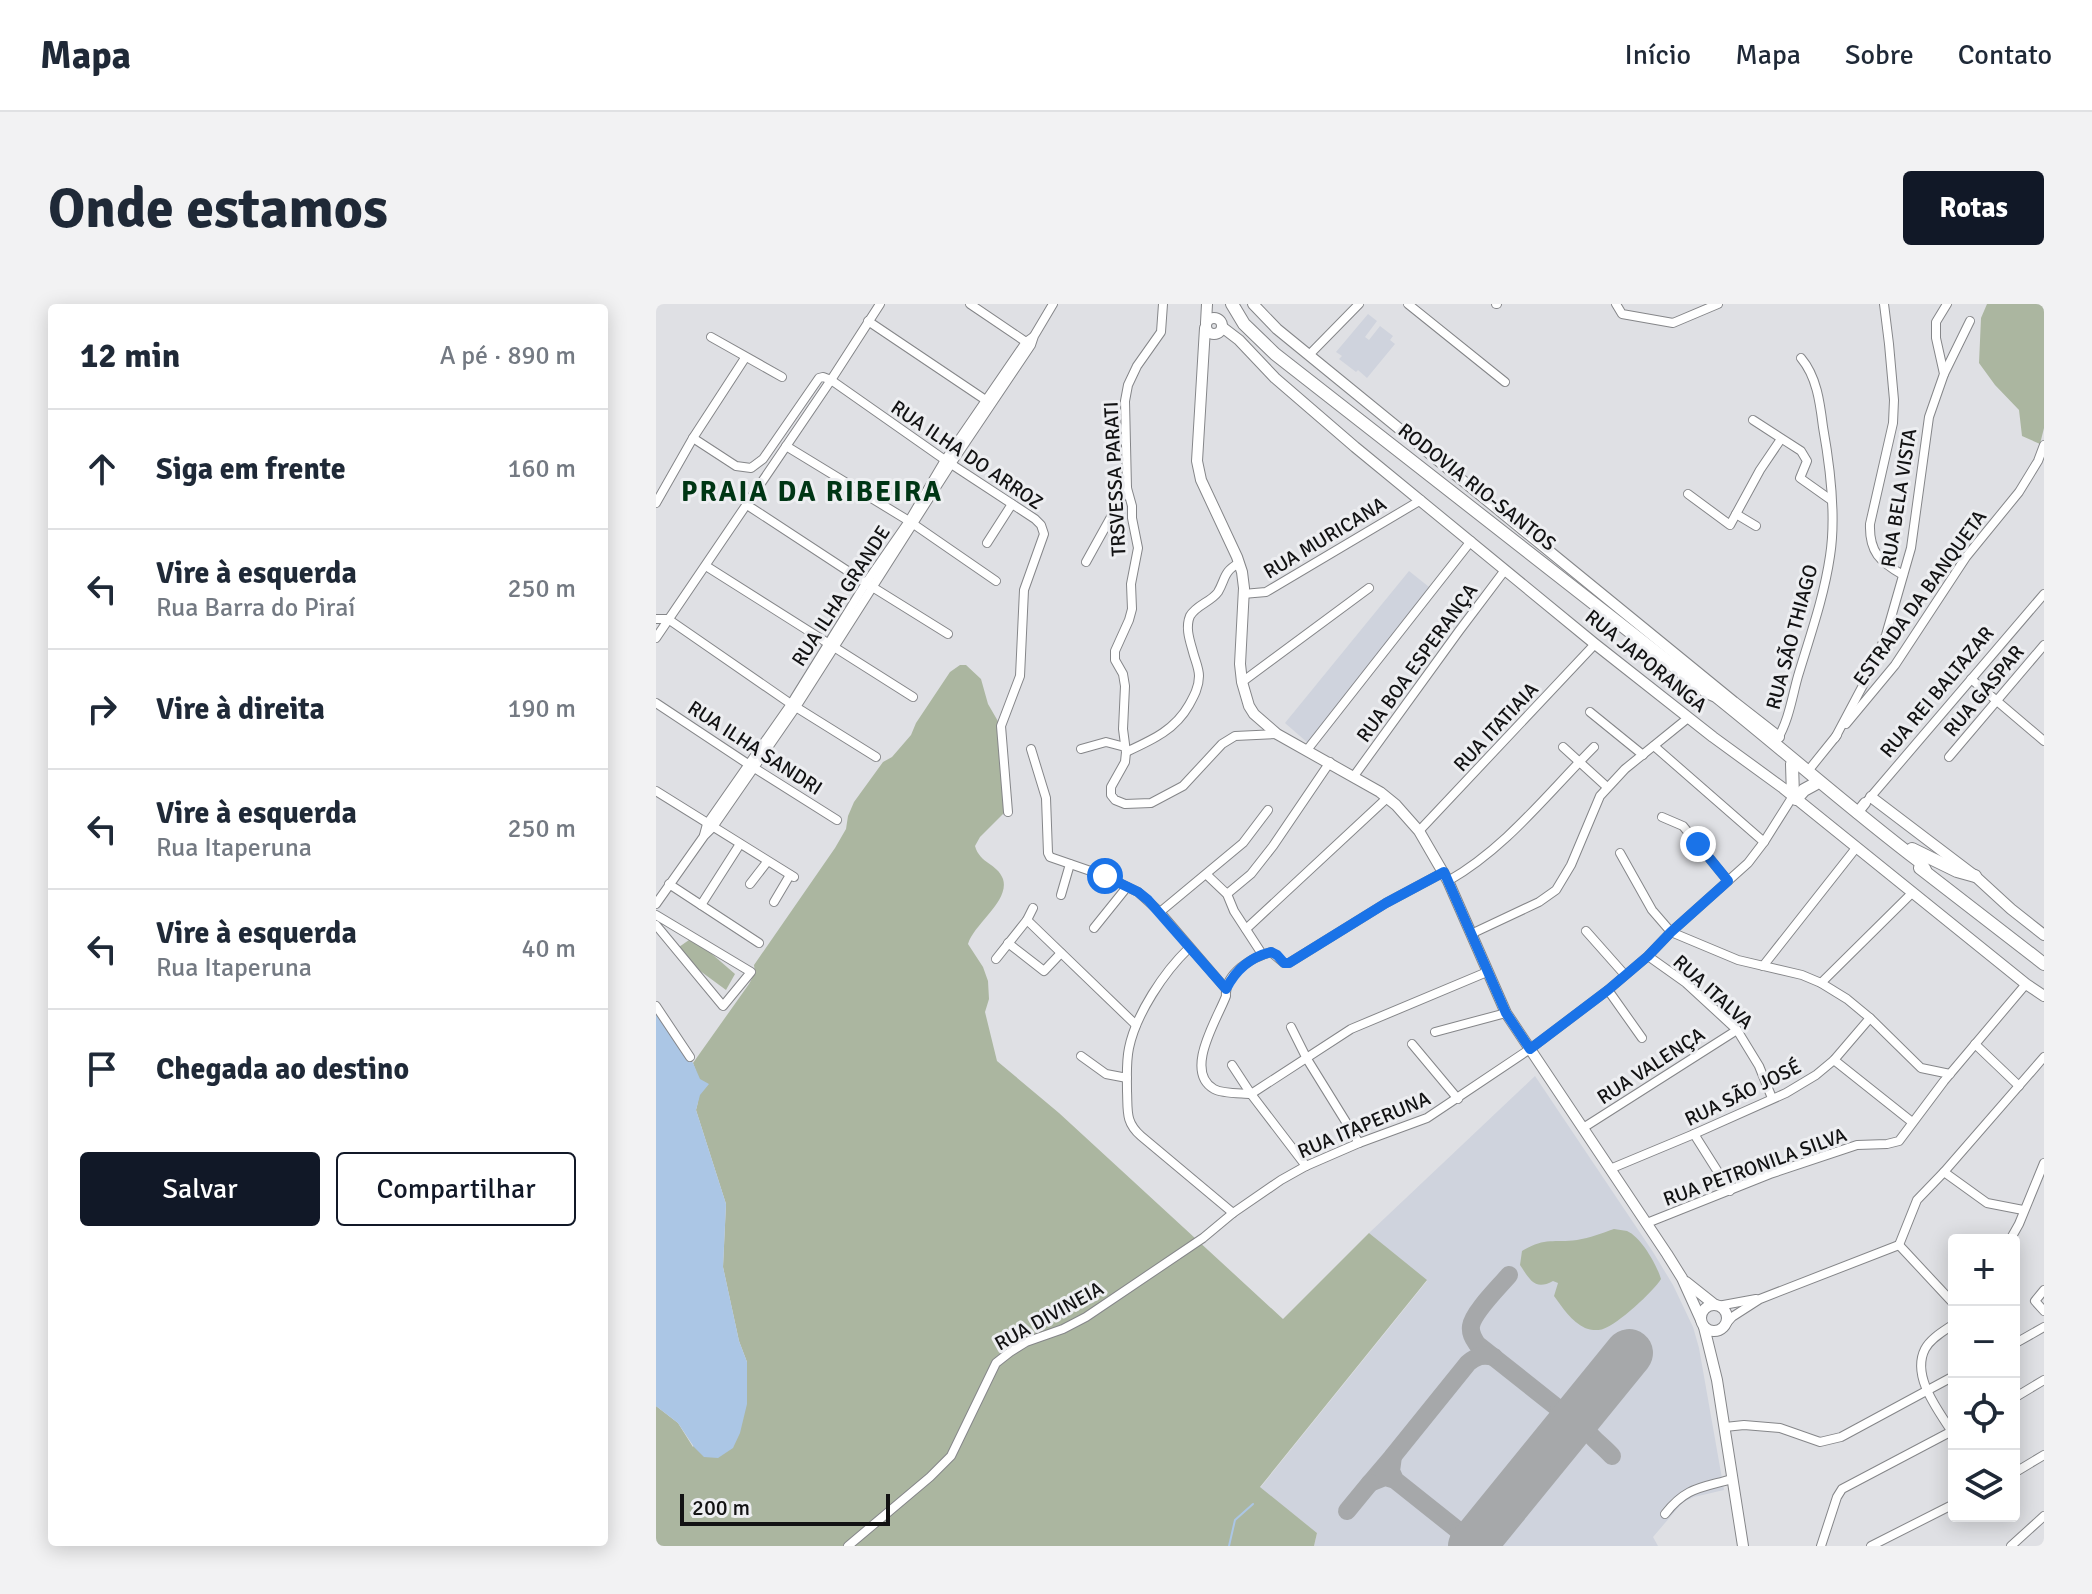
<!DOCTYPE html>
<html lang="pt">
<head>
<meta charset="utf-8">
<style>
	body { margin:0; font-family:Signika,sans-serif; background:#f2f2f3; color:#1f2937 }
	.controls { position:absolute; right:24px; bottom:24px; display:grid; overflow:hidden; border-radius:8px; box-shadow:0 4px 20px #0003 }
	.controls button { width:72px; height:72px; display:grid; place-items:center; padding:0; border:0; border-bottom:2px solid #e0e1e3; background:#fff; color:#1f2937; font:40px sans-serif }
	.scale { position:absolute; left:24px; bottom:20px; width:210px; box-sizing:border-box; padding-left:8px; border:4px solid #121213; border-top:0; font-size:22px; line-height:28px; white-space:nowrap; color:#121213; -webkit-text-stroke:6px #edeef1; paint-order:stroke }
	.stop { position:absolute; width:24px; height:24px; margin:-18px; border:6px solid #1a73e8; border-radius:50%; background:#fff }
	.stop.end { background:#1a73e8; border-color:#fff; box-shadow:0 2px 8px #0008 }
	.list { margin:0; padding:0; list-style:none }
	h2 { display:flex; justify-content:space-between; align-items:center; height:104px; margin:0; padding:0 32px; font-size:34px }
	h2 small { font-size:26px; font-weight:400; color:#747a83 }
	.list li { display:grid; grid-template-columns:52px 1fr auto; gap:24px; align-items:center; box-sizing:border-box; height:120px; padding:0 32px; border-top:2px solid #e0e1e3 }
	.list b { display:block; font-size:30px; white-space:nowrap }
	.list p { margin:0; font-size:26px; white-space:nowrap; color:#747a83 }
	.list em { font-size:26px; font-style:normal; color:#747a83 }
	.actions { display:flex; gap:16px; padding:24px 32px }
	.actions a { flex:1; padding:18px 0; border:2px solid #111827; border-radius:8px; text-align:center; font-size:28px; color:#111827 }
	.actions .main { background:#111827; color:#fff }
	.icon { flex:none; width:44px; height:44px; fill:none; stroke:currentColor; stroke-width:2; stroke-linecap:round; stroke-linejoin:round }
	.map { position:relative; flex:none; width:1388px; height:1242px; overflow:hidden; border-radius:8px }
	header { display:flex; align-items:center; gap:48px; box-sizing:border-box; height:112px; padding:0 40px; background:#fff; border-bottom:2px solid #e0e1e3 }
	header strong { font-size:38px }
	nav { display:flex; gap:44px; margin-inline-start:auto; font-size:28px }
	.intro { display:flex; align-items:center; justify-content:space-between; box-sizing:border-box; height:192px; padding:0 48px }
	h1 { margin:0; font-size:56px }
	.button { padding:20px 36px; border-radius:8px; background:#111827; color:#fff; font-size:28px; font-weight:700 }
	main { display:flex; gap:48px; padding:0 48px }
	aside { flex:1; background:#fff; border-radius:8px; box-shadow:0 4px 20px #0003 }
	.map>svg:first-child { display:block }
	.built { fill:#cfd3dd }
	.green { fill:#abb6a0 }
	.water { fill:#abc6e5 }
	.lines { fill:none; stroke-linecap:round; stroke-linejoin:round }
	.stream { stroke:#abc6e5; stroke-width:2 }
	.taxiway { stroke:#a6a8aa; stroke-width:18 }
	.runway { stroke:#a6a8aa; stroke-width:48 }
	.minor-casing { stroke:#858689; stroke-width:10 }
	.major-casing { stroke:#858689; stroke-width:12 }
	.highway-casing { stroke:#858689; stroke-width:14 }
	.minor { stroke:#fff; stroke-width:8 }
	.major { stroke:#fff; stroke-width:10 }
	.highway { stroke:#fff; stroke-width:12 }
	.route { stroke:#1a73e8; stroke-width:10 }
	.labels { text-anchor:middle; dominant-baseline:central; stroke-width:6; stroke-linejoin:round; paint-order:stroke }
	.street-label { font-size:20px; fill:#121213; stroke:#edeef1 }
	.district-label { font-size:28px; font-weight:bold; letter-spacing:2px; fill:#003615; stroke:#edeef1 }
</style>
</head>
<body>
<header>
<strong>Mapa</strong>
<nav><a>Início</a><a>Mapa</a><a>Sobre</a><a>Contato</a></nav>
</header>
<div class="intro"><h1>Onde estamos</h1><a class="button">Rotas</a></div>
<main>
<aside>
<h2>12 min<small>A pé · 890 m</small></h2>
<ul class="list">
<li><svg class="icon" aria-label="ahead" viewBox="0 0 24 24"><path d="M12 20V5M6 11l6-6 6 6"/></svg><div><b>Siga em frente</b></div><em>160 m</em></li>
<li><svg class="icon" aria-label="left" viewBox="0 0 24 24"><path d="M17 20v-9H6M10 6l-5 5 5 5"/></svg><div><b>Vire à esquerda</b><p>Rua Barra do Piraí</p></div><em>250 m</em></li>
<li><svg class="icon" aria-label="right" viewBox="0 0 24 24"><path d="M7 20v-9h11M14 6l5 5-5 5"/></svg><div><b>Vire à direita</b></div><em>190 m</em></li>
<li><svg class="icon" aria-label="left" viewBox="0 0 24 24"><path d="M17 20v-9H6M10 6l-5 5 5 5"/></svg><div><b>Vire à esquerda</b><p>Rua Itaperuna</p></div><em>250 m</em></li>
<li><svg class="icon" aria-label="left" viewBox="0 0 24 24"><path d="M17 20v-9H6M10 6l-5 5 5 5"/></svg><div><b>Vire à esquerda</b><p>Rua Itaperuna</p></div><em>40 m</em></li>
<li><svg class="icon" aria-label="arrive" viewBox="0 0 24 24"><path d="M6 21V4h12l-3 4 3 4H6"/></svg><div><b>Chegada ao destino</b></div></li>
</ul>
<div class="actions"><a class="main">Salvar</a><a>Compartilhar</a></div>
</aside>
<div class="map">
<svg width="1388" height="1242" viewBox="0 0 1388 1242">
	<rect width="100%" height="100%" fill="#dfe0e4"/>
	<g class="built">
		<polygon points="712,10 721,17 709,33 713,36 724,22 737,32 734,36 739,40 711,74 702,66 700,68 683,55 686,52 680,48"/>
		<polygon points="753,267 773,283 652,439 629,419"/>
		<polygon points="879,772 997,948 1017,981 1037,1023 1043,1044 1068,1186 1038,1193 1027,1198 997,1233 1002,1242 658,1242 661,1229 604,1184 771,977 713,929"/>
	</g>
	<g class="green">
		<polygon points="1331,0 1388,0 1388,124 1384,140 1366,132 1363,106 1339,81 1323,59 1325,14"/>
		<path d="M 304,361 L 310,361 L 325,375 L 332,400 L 343,419 L 350,507 L 324,533 L 319,542 C 324,560 341,559 347,575 C 354,597 318,620 312,640 L 327,663 L 332,677 L 333,695 L 329,708 L 341,757 L 403,809 L 627,1015 L 713,929 L 771,976 L 604,1183 L 661,1229 L 658,1242 L 0,1242 L 0,1102 L 22,1119 L 37,1143 L 91,1058 L 83,1037 L 67,963 L 70,900 L 40,806 C 45,788 44,776 37,759 L 93,680 L 99,669 L 98,661 L 179,544 L 190,525 L 192,512 L 198,498 L 227,458 L 236,453 L 255,431 L 260,419 L 294,368 Z"/>
		<polygon points="33,636 49,644 79,670 70,686 32,658 23,643"/>
		<path d="M 958,925 C 962,926 967,926 971,927 C 985,933 1001,961 1005,975 C 997,988 962,1020 947,1025 C 943,1027 933,1026 929,1024 C 916,1018 906,1003 898,992 L 902,979 L 897,977 C 879,987 874,976 864,961 L 866,947 C 889,933 897,939 921,936 C 934,934 946,929 958,925 Z"/>
	</g>
	<polygon class="water" points="0,708 37,759 44,775 53,780 44,791 40,806 70,900 67,963 83,1037 91,1058 91,1100 84,1129 77,1144 62,1154 48,1153 38,1143 22,1119 0,1102"/>
	<g class="lines">
		<polyline class="stream" points="573,1242 579,1216 597,1200"/>
		<g class="taxiway">
			<path d="M 853,971 C 844,982 817,1008 815,1022 C 814,1029 817,1034 821,1040 L 903,1105"/>
			<path d="M 930,1102 C 919,1126 941,1135 956,1152"/>
			<polyline points="906,1131 910,1118 903,1105 913,1109"/>
			<path d="M 737,1152 L 812,1059 C 820,1052 827,1050 838,1053"/>
			<polyline points="739,1176 729,1173 714,1179 737,1152 735,1167 739,1176 803,1227"/>
			<polyline points="691,1207 714,1179"/>
			<path d="M 809,1242 L 803,1227 C 815,1232 821,1230 831,1223"/>
		</g>
		<polyline class="runway" points="816,1242 973,1049"/>
		<g class="minor-casing">
			<g id="minor">
				<polyline points="314,0 373,40"/>
				<polyline points="507,0 505,28 481,62 472,81 469,97 471,184 476,202 476,214 482,244 475,280 476,305 473,316 459,347 459,356 467,370 469,382 467,425 470,448 469,458 455,483 455,491 459,496 469,500 495,499 527,482 566,440 579,432 621,430"/>
				<polyline points="752,0 849,78"/>
				<polyline points="840,0 841,0"/>
				<polyline points="960,0 966,10 1017,19 1062,0"/>
				<path d="M 1228,0 L 1233,40 L 1238,96 L 1237,119 L 1214,220 C 1213,248 1224,258 1247,271"/>
				<polyline points="212,17 334,99"/>
				<polyline points="55,33 126,73"/>
				<polyline points="653,51 703,0"/>
				<polyline points="1288,70 1314,17"/>
				<polyline points="1097,116 1145,147 1151,157 1144,174 1175,196"/>
				<polyline points="37,134 80,162 95,164 107,155 163,74 167,73 175,76 289,156 379,215 385,221 388,230 368,286 364,372 345,422 352,508"/>
				<polyline points="130,142 253,217 340,277"/>
				<polyline points="1032,190 1074,221 1104,166 1125,135"/>
				<polyline points="0,199 37,134 89,54"/>
				<polyline points="91,201 210,279 292,330"/>
				<polyline points="1080,210 1100,222"/>
				<polyline points="331,239 356,200"/>
				<polyline points="430,258 471,184"/>
				<polyline points="50,262 257,393"/>
				<polyline points="587,290 610,288 765,196"/>
				<polyline points="0,315 12,315 135,400 220,453"/>
				<polyline points="0,334 175,76 224,0"/>
				<polyline points="1315,375 1388,437"/>
				<polyline points="586,378 713,284"/>
				<polyline points="0,399 92,460 181,516"/>
				<polyline points="934,408 987,451"/>
				<polyline points="1190,420 1239,361 1310,253 1363,188 1382,157 1388,141"/>
				<polyline points="1179,434 1214,368 1230,331 1255,244 1273,113 1288,70 1280,34 1280,18 1291,0"/>
				<path d="M 1121,436 C 1133,416 1136,393 1142,372 C 1154,332 1168,293 1174,252 C 1180,214 1174,162 1167,123 C 1164,99 1161,73 1145,54"/>
				<polyline points="998,442 1108,538"/>
				<polyline points="907,443 951,483"/>
				<polyline points="375,445 390,494 392,549 394,553 449,572 482,588 504,608 570,685"/>
				<polyline points="425,445 450,438 469,443"/>
				<polyline points="651,446 815,237"/>
				<path d="M 470,448 C 496,436 519,426 533,401 C 538,392 543,383 543,372 C 543,364 539,356 537,348 C 534,337 529,324 534,312 C 540,301 555,298 562,288 C 570,274 567,268 583,259"/>
				<polyline points="1293,453 1388,341"/>
				<polyline points="1152,467 1181,431"/>
				<polyline points="698,472 803,327 849,266"/>
				<polyline points="0,487 138,573"/>
				<polyline points="1212,496 1388,290"/>
				<polyline points="1006,513 1027,522 1072,577"/>
				<polyline points="763,527 939,340"/>
				<polyline points="48,531 51,520 135,400 210,279 253,217 289,156 370,38 377,33"/>
				<polyline points="964,549 996,606 1015,628 1082,656 1146,671 1165,679 1191,695 1214,714 1265,764 1294,770"/>
				<path d="M 788,568 L 730,599 L 633,659 L 628,659 L 615,648 C 596,653 568,670 570,692 C 562,714 527,767 558,785 C 567,790 585,789 595,790 L 695,725 L 831,668"/>
				<polyline points="551,571 571,590 578,607 606,650"/>
				<path d="M 792,577 C 850,544 891,490 938,443"/>
				<polyline points="13,580 103,639"/>
				<polyline points="94,580 111,558"/>
				<polyline points="571,590 595,570 617,542 674,458"/>
				<polyline points="405,591 414,560"/>
				<polyline points="118,598 134,571"/>
				<polyline points="0,600 48,532 57,523 140,403 295,160 375,41 378,32 397,0"/>
				<polyline points="45,601 84,540"/>
				<polyline points="504,608 587,539 612,506"/>
				<polyline points="0,611 95,668 67,702 0,621"/>
				<polyline points="371,616 480,721"/>
				<polyline points="438,624 471,583"/>
				<polyline points="590,625 731,494"/>
				<polyline points="930,627 969,671"/>
				<polyline points="815,630 883,598 900,586 915,561 944,492 969,465 1032,414"/>
				<polyline points="352,639 388,667 405,649"/>
				<path d="M 533,644 C 508,668 480,710 473,744 C 470,758 471,773 471,787 C 472,807 469,818 485,832 L 577,909"/>
				<polyline points="992,652 1030,679 1081,726 1103,762 1116,794"/>
				<polyline points="340,655 371,616 377,604"/>
				<polyline points="1107,662 1200,544"/>
				<polyline points="1165,679 1256,589"/>
				<polyline points="952,686 986,734"/>
				<polyline points="0,702 34,753"/>
				<polyline points="635,723 651,755 703,839"/>
				<polyline points="779,728 850,709"/>
				<polyline points="756,740 802,795"/>
				<polyline points="1319,740 1363,782"/>
				<polyline points="425,752 450,770 471,774"/>
				<polyline points="1178,756 1256,818"/>
				<polyline points="576,761 595,790 650,862"/>
				<polyline points="927,824 1081,726"/>
				<polyline points="1038,830 1074,887"/>
				<polyline points="954,865 1038,830 1130,789 1160,771 1178,756 1214,714"/>
				<polyline points="1288,868 1331,899 1367,906"/>
				<polyline points="991,919 1114,870 1201,841 1231,840 1243,837 1288,777 1370,680"/>
				<polyline points="1354,936 1363,920 1388,859"/>
				<polyline points="1243,941 1261,896 1288,868 1388,753"/>
				<polyline points="1243,941 1298,1000"/>
				<polyline points="1388,986 1379,997 1388,1007"/>
				<polyline points="1062,1002 1100,995"/>
				<polyline points="1069,1021 1076,1013 1104,995 1243,941"/>
				<polyline points="1358,1040 1388,1023"/>
				<polyline points="1358,1094 1388,1076"/>
				<polyline points="1069,1123 1088,1121 1124,1124 1164,1138 1185,1133 1298,1072"/>
				<path d="M 1296,1128 C 1282,1106 1255,1072 1269,1045 C 1275,1034 1288,1027 1298,1020"/>
				<polyline points="1358,1169 1388,1151"/>
				<path d="M 1009,1210 C 1030,1183 1045,1184 1076,1175"/>
				<polyline points="192,1242 274,1173 295,1152 340,1059 354,1048 370,1038 407,1025 430,1013 547,934 577,909 625,876 650,862 703,839 771,814 874,745 952,686 992,652 1015,628 1092,559 1108,538 1137,492"/>
				<polyline points="1165,1242 1181,1193 1186,1185 1298,1126"/>
				<polyline points="1215,1242 1298,1200"/>
				<polyline points="1355,1242 1388,1212"/>
			</g>
		</g>
		<g class="major-casing">
			<g id="major">
				<polyline points="597,0 621,25 1078,398 1123,433"/>
				<circle cx="558" cy="22" r="8"/>
				<polyline points="550,19 551,0"/>
				<polyline points="566,23 583,36 619,74 699,143 939,340 1057,433 1127,484 1370,680 1388,692"/>
				<polyline points="549,24 541,157 545,176 581,253 586,268 588,284 584,360 586,378 593,402 598,410 621,430 724,488 740,501 763,527 792,577 850,709 1011,950 1026,974 1045,1016"/>
				<polyline points="1215,493 1319,572 1355,605 1388,631"/>
				<polyline points="1201,509 1209,499"/>
				<polyline points="1030,978 1059,1001"/>
				<circle cx="1058" cy="1014" r="13"/>
				<polyline points="1048,1023 1061,1076 1087,1242"/>
			</g>
		</g>
		<g class="highway-casing">
			<g id="highway">
				<path d="M 576,0 L 588,20 L 619,50 L 1051,388 L 1060,392 C 1129,447 1194,505 1264,558 L 1269,566"/>
				<polyline points="1136,460 1137,492"/>
				<polyline points="1140,495 1148,486 1159,480"/>
				<polyline points="1256,545 1301,567 1319,572"/>
				<polyline points="1264,564 1388,660"/>
			</g>
		</g>
		<use href="#minor" class="minor"/>
		<use href="#major" class="major"/>
		<use href="#highway" class="highway"/>
	</g>
	<g class="lines">
		<path class="route" d="M 449,572 L 482,588 L 492,596 L 570,685 C 579,667 594,653 615,648 L 621,651 L 628,659 L 633,659 L 730,599 L 788,568 L 850,709 L 874,745 L 952,686 L 992,652 L 1015,628 L 1072,577 L 1042,540"/>
	</g>
	<g class="labels">
		<g class="street-label">
			<text transform="translate(311 151) rotate(34)">RUA ILHA DO ARROZ</text>
			<text transform="translate(459 175) rotate(-93)">TRSVESSA PARATI</text>
			<text transform="translate(821 183) rotate(38)">RODOVIA RIO-SANTOS</text>
			<text transform="translate(1243 194) rotate(-81)">RUA BELA VISTA</text>
			<text transform="translate(669 234) rotate(-31)">RUA MURICANA</text>
			<text transform="translate(185 292) rotate(-57)">RUA ILHA GRANDE</text>
			<text transform="translate(1264 294) rotate(-54)">ESTRADA DA BANQUETA</text>
			<text transform="translate(1136 333) rotate(-75)">RUA SÃO THIAGO</text>
			<text transform="translate(990 357) rotate(39)">RUA JAPORANGA</text>
			<text transform="translate(761 359) rotate(-54)">RUA BOA ESPERANÇA</text>
			<text transform="translate(1328 387) rotate(-50)">RUA GASPAR</text>
			<text transform="translate(1281 388) rotate(-50)">RUA REI BALTAZAR</text>
			<text transform="translate(840 423) rotate(-47)">RUA ITATIAIA</text>
			<text transform="translate(99 444) rotate(33)">RUA ILHA SANDRI</text>
			<text transform="translate(1057 688) rotate(42)">RUA ITALVA</text>
			<text transform="translate(995 762) rotate(-33)">RUA VALENÇA</text>
			<text transform="translate(1087 789) rotate(-26)">RUA SÃO JOSÉ</text>
			<text transform="translate(708 821) rotate(-23)">RUA ITAPERUNA</text>
			<text transform="translate(1099 863) rotate(-20)">RUA PETRONILA SILVA</text>
			<text transform="translate(393 1012) rotate(-29)">RUA DIVINEIA</text>
		</g>
		<g class="district-label">
			<text x="156" y="188">PRAIA DA RIBEIRA</text>
		</g>
	</g>
</svg>
<div class="controls">
<button>+</button>
<button>−</button>
<button><svg class="icon" aria-label="locate" viewBox="0 0 24 24"><circle cx="12" cy="12" r="6"/><path d="M12 2v4M12 18v4M2 12h4M18 12h4"/></svg></button>
<button><svg class="icon" aria-label="layers" viewBox="0 0 24 24"><path d="M12 4l9 5-9 5-9-5zM3 14l9 5 9-5"/></svg></button>
</div>
<div class="scale">200 m</div>
<div class="stop" style="left:449px;top:572px"></div>
<div class="stop end" style="left:1042px;top:540px"></div>
</div>
</main>
</body>
</html>
